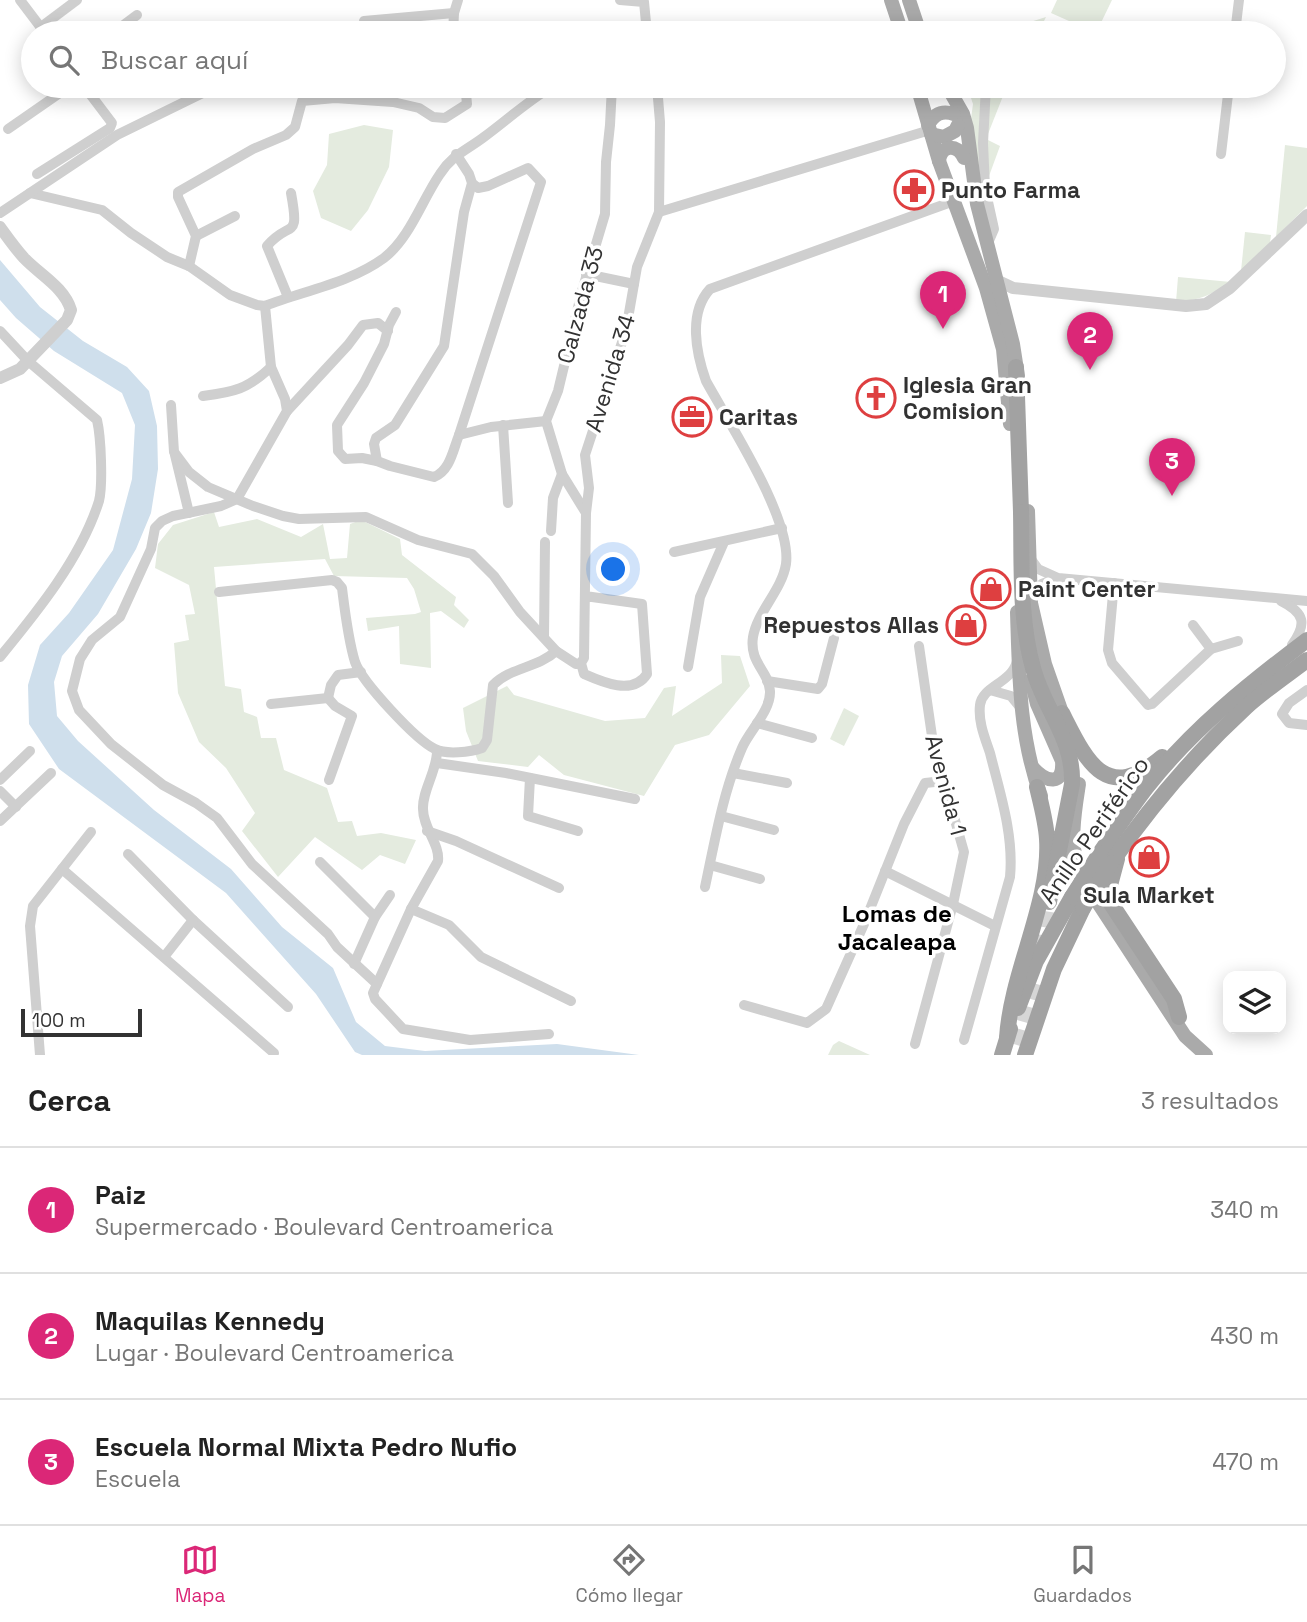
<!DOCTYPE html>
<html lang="es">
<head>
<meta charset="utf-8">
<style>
	body { margin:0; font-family:"Space Grotesk",sans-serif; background:#f6f6f6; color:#222 }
	.controls { position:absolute; right:21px; bottom:21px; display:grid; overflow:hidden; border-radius:14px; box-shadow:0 4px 18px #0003 }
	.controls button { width:63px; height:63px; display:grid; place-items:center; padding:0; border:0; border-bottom:2px solid #e0e0e0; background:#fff; color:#222; font:35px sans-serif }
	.scale { position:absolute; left:21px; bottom:18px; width:121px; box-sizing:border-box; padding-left:7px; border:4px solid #323232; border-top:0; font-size:19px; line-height:24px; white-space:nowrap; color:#323232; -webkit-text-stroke:5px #fff; paint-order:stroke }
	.you { position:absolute; left:614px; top:570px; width:24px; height:24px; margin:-18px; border:5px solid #fff; border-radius:50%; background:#1a73e8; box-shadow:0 0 0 10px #1a73e833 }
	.badge { display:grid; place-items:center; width:46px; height:46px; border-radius:50%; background:#db2777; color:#fff; font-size:23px; font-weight:700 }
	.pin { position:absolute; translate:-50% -58px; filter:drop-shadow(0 2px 4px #0008) }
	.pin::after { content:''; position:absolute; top:37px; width:24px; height:21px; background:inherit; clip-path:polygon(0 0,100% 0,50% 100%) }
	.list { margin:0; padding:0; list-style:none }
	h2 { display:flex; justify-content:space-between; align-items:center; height:91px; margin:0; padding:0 28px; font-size:30px }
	h2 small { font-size:23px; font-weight:400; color:#767676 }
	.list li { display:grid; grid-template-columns:46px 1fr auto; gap:21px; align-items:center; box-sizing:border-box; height:126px; padding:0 28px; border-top:2px solid #e0e0e0 }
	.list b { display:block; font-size:26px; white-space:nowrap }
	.list p { margin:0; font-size:23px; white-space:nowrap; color:#767676 }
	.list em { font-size:23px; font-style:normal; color:#767676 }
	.icon { flex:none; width:38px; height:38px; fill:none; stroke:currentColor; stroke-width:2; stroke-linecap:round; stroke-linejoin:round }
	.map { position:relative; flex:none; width:1307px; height:1055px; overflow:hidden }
	.search { position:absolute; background:#fff; box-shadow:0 4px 18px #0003; left:21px; right:21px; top:21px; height:77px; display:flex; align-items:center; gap:18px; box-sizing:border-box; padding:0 24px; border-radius:38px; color:#767676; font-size:26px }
	.sheet { height:469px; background:#fff }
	nav { display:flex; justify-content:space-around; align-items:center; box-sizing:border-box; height:98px; border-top:2px solid #e0e0e0; background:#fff; font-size:19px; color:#767676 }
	nav a { display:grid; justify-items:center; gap:4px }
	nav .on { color:#db2777 }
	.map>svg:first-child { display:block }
	.green { fill:#e4ebdf }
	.water { fill:#cfdfec }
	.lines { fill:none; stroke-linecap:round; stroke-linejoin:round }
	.trunk-tunnel { stroke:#d6d6d6; stroke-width:16; stroke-dasharray:16 8; stroke-linecap:butt }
	.minor { stroke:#cfcfcf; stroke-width:10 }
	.tertiary { stroke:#cfcfcf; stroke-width:12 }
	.primary { stroke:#aaa; stroke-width:14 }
	.trunk { stroke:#a2a2a2; stroke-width:16 }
	.trunk-bridge { stroke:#a2a2a2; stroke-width:16 }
	.labels { text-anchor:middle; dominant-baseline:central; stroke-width:7; stroke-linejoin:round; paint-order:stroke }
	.poi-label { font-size:23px; font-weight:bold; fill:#323232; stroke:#fff; text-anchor:start }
	.street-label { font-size:23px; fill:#323232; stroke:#fff }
	.neighbourhood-label { font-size:24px; font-weight:bold; fill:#000; stroke:#fff }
</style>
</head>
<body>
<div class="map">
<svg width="1307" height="1055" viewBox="0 0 1307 1055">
	<rect width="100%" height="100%" fill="#fff"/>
	<g class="green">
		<polygon points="1057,0 1112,0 1096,33 1051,13"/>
		<polygon points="1046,17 1038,33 995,33"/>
		<polygon points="967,86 997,86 995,92 1003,96 986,139 1000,146 985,187 976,184 970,126 973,104"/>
		<polygon points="364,125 393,130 389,167 368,210 351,231 321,218 313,191 327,165 329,134"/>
		<polygon points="1285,145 1307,148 1307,206 1276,237"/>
		<polygon points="1245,232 1271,235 1270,243 1241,271"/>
		<path d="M 1178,277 L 1231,282 C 1210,295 1201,300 1176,302 Z"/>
		<polygon points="214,512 219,527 257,519 301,537 323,524 330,559 347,558 350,524 361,520 400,539 402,555 456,597 454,605 469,620 464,628 441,611 430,613 431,668 400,664 399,626 368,631 366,618 415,614 421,612 414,589 407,578 334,576 325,559 214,567 225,686 241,689 244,712 257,717 261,738 276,738 284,770 327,788 338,822 352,821 357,836 381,833 416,840 405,864 380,855 362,870 315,837 278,877 242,831 255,813 226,768 199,742 178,693 174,643 189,640 185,615 195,614 189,585 155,568 158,544 173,525"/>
		<polygon points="721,655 740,656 750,686 709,735 675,745 644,796 564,775 539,755 528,767 478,761 466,731 463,708 507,686 514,695 605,721 645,718 664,688 676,686 672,716 722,683"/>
		<polygon points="844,708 859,716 844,746 830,739"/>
		<polygon points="839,1041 870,1055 828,1055 833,1045"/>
	</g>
	<polygon class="water" points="0,260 40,307 83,341 127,367 149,391 157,426 158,469 151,513 136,549 98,614 62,656 54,682 57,716 78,741 154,810 231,869 282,927 333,968 356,1022 385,1046 425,1051 557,1044 639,1055 362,1055 355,1052 316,994 226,893 59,769 29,724 28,685 40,645 69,613 113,550 132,479 135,425 122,393 54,351 16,318 0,300"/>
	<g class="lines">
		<g class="trunk-tunnel">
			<polyline points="1041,951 1049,902"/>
			<polyline points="1017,1045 1036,977"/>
		</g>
		<g class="minor">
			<polyline points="20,0 45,33"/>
			<polyline points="620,0 644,2 647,33"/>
			<polyline points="364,21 454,13"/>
			<polyline points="41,27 77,0"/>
			<polyline points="113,33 137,15"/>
			<polyline points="453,33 454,13 458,0"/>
			<polyline points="1235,33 1239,0"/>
			<polyline points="986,86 983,143 985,188 994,229 988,243"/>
			<polyline points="8,129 70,86"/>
			<path d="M 456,154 L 469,174 L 472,183 L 464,212 L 444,346 L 395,425 L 376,438 L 374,444 L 377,461 L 390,466 L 434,477 C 450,471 453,450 459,435 L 541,182 L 528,168 L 488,186 L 478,188 L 472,183"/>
			<polyline points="1221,154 1229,86"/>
			<polyline points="37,174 110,128 112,123 84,86"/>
			<path d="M 30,193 L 102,210 L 131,233 L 167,257 L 189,266 L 230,295 L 257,305 L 265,306 C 303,291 350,283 384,258 C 410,238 422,200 440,174 C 452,155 467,150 484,137 C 507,120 529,100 553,86"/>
			<polyline points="659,212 930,130"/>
			<polyline points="0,213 117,135 217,86"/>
			<polyline points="196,236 235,216"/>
			<polyline points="189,266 196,236 178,197 178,192 253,149 286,135 295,127 302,101 335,98 393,102 419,108 433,117 445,118 467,104 466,94 454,86"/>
			<polyline points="586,274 634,284"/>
			<path d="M 288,297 L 267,246 C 290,219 300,242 291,193"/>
			<polyline points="265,306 271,367 285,399 287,411 237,499 221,506 173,516 162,521 155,528 151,549 120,617 92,640 80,659 72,691 79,710 111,744 163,785 196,803 217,818 252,864 328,934 337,947 377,984"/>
			<path d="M 0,331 L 28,361 L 97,420 C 101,437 103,485 99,501 C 81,558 37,612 0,657"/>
			<path d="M 203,396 C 234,392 248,389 271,367"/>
			<polyline points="171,405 174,452 189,472 208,487 253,506 283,516 299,519 366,517 418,540 472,554 494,576 520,612 556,651 576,664 581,663"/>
			<polyline points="287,411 348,345 363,325 378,323 388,331"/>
			<polyline points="503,425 508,503"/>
			<polyline points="459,435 491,427 546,421"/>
			<polyline points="175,455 189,513"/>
			<polyline points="377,461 362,458 345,459 338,451 337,425 364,383 384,344 389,325 396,312"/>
			<polyline points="586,513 562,474 546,421 558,391 582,291 605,214 606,162 610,125 612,86"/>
			<polyline points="551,531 553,498 562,474"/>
			<polyline points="674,552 782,528"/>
			<polyline points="1030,558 1038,569 1058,578 1307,601"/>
			<polyline points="1114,583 1108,650 1112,663 1148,705 1152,704 1211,649 1238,641"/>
			<path d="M 219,592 L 332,580 L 337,582 L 342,588 C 345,612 348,639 355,662 C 362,682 416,740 435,749 C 446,755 471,752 482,748 L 487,740 L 493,685 C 511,667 538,668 556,651"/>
			<path d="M 585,596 L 642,604 L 647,674 C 633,696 602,682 584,674 L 581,663 L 584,658 L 586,513 L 589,488 L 585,455 L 626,330 L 637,267 L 659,212 L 660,122 L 657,86"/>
			<polyline points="1031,597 1042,584 1057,578"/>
			<path d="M 1281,601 C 1305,613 1307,624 1292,645"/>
			<polyline points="1193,625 1211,649"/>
			<polyline points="544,637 545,542"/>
			<polyline points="688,667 700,597 724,542"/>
			<polyline points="767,681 818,689 822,684 834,638"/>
			<polyline points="990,690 1011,696 1020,707"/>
			<polyline points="1307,690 1289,703 1282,714 1289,723 1307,725"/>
			<polyline points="328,698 335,706 352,716 329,780"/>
			<polyline points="328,698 331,685 338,675 361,672"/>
			<polyline points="271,704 328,698"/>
			<polyline points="757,723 812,738"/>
			<path d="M 437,751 C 437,771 422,791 423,809 C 423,828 440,844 438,861 L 411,909 L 373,993 L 375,999 L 403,1029 L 470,1040 L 549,1034"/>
			<polyline points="437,763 506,773 635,799"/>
			<polyline points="733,773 787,783"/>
			<polyline points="530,778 528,816 578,831"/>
			<polyline points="0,780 30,751"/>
			<polyline points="0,791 16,807"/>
			<polyline points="721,816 774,830"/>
			<polyline points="0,821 51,773"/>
			<polyline points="427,831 456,841 559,888"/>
			<polyline points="128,854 193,920 288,1007"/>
			<polyline points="320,862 375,917"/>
			<polyline points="710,865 760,879"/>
			<polyline points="62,869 274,1053"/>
			<polyline points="885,871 995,926"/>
			<path d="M 705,887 C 715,840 723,792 742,748 C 749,731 771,711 770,691 C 769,671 749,663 753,637 C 757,612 782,590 786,564 C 792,519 729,423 706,381 C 696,353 688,313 710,289 L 954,201"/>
			<polyline points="411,909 449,925 481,957 571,1001"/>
			<polyline points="164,957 193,920"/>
			<polyline points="354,964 375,917 390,895"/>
			<polyline points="744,1005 807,1023 826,1009 864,924 904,824 925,783 944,781"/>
			<path d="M 964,1040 L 1010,877 C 1014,835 1000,793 990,753 C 985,738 978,722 980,705 C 982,686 1012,683 1017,661"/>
			<polyline points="915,1044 953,904 964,852 933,743 919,646"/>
			<polyline points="40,1055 30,926 33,906 91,832"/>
		</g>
		<g class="tertiary">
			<path d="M 0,227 C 8,238 15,248 24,258 C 40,275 64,287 71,310 L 67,320 L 20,369 L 0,378"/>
			<polyline points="996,280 1013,288 1186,306 1206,304 1230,288 1307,215"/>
		</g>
		<g class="primary">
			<polyline points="891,0 902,33"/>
			<polyline points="909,0 920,33"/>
			<polyline points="917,86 939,161 986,288 1003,349 1010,424"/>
			<polyline points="947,86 963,114 967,128 977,204 1013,344 1018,376"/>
			<path d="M 928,125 C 934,114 942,110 954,114"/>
			<polyline points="931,134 944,137 955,131 958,125"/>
			<path d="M 939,161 C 941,145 957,143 964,158"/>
			<polyline points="1028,511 1031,603 1045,664 1066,724"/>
			<path d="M 1017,612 C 1019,674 1019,737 1041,796"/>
			<path d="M 1031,680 L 1037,704 L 1062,761 C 1064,787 1046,782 1033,768"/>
			<path d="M 1079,784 C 1076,804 1068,847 1079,864"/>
			<polyline points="1058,837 1072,863 1185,1036 1206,1055"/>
		</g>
		<g class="trunk">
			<polyline points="1016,367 1021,512"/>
			<path d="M 1062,713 C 1086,760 1105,805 1162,757"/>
			<path d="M 1100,853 C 1115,831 1130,809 1146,788 C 1191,730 1249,684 1307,640"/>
			<polyline points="1117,859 1109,889 1110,902 1174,999 1179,1017"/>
			<path d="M 1111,863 C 1150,807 1196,753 1246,707 C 1265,690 1287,675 1307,660"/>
			<polyline points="1018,1008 1036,961 1072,897"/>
			<path d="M 1007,1038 C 1011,972 1051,902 1047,839 C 1046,822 1041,804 1037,787"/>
			<polyline points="1002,1055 1010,1029"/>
			<polyline points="1025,1055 1054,969 1083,908"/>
		</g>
		<g class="trunk-bridge">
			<path d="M 1021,512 C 1022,564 1019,618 1033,668 C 1044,710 1074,738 1072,784 L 1049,902"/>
			<polyline points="1072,897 1100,853"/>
			<polyline points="1083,908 1111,863"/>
		</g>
	</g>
	<defs>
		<g id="pharmacy-ring" transform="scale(2.0125)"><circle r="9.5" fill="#fff" stroke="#de3f40" stroke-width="1.5"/><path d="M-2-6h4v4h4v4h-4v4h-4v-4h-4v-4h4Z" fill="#de3f40"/></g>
		<g id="church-ring" transform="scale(2.0125)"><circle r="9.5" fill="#fff" stroke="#de3f40" stroke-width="1.5"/><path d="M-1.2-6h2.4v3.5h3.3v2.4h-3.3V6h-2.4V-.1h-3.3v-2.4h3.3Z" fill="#de3f40"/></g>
		<g id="office-ring" transform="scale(2.0125)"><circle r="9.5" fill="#fff" stroke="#de3f40" stroke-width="1.5"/><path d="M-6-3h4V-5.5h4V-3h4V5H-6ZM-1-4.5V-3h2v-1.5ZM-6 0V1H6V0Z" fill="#de3f40"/></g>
		<g id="shop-ring" transform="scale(2.0125)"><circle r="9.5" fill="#fff" stroke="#de3f40" stroke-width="1.5"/><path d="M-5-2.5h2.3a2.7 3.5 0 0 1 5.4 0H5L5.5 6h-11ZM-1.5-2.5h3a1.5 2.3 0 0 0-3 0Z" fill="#de3f40"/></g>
	</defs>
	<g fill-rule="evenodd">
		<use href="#pharmacy-ring" x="914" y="190"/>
		<use href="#church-ring" x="876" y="398"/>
		<use href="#office-ring" x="692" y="417"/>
		<use href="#shop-ring" x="991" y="589"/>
		<use href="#shop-ring" x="966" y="625"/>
		<use href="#shop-ring" x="1149" y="857"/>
	</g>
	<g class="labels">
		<g class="poi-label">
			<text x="941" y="190">Punto Farma</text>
			<text x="903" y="385">Iglesia Gran<tspan x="903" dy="26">Comision</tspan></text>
			<text x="719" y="417">Caritas</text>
			<text x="1018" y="589">Paint Center</text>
			<text x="939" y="625" text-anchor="end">Repuestos Allas</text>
			<text x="1149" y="895" text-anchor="middle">Sula Market</text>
		</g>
		<g class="street-label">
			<text transform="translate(580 305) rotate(-75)">Calzada 33</text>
			<text transform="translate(610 373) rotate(-73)">Avenida 34</text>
			<text transform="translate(946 785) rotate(75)">Avenida 1</text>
			<text transform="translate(1094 830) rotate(-55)">Anillo Periférico</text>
		</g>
		<g class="neighbourhood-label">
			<text x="897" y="913">Lomas de<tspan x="897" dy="28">Jacaleapa</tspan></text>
		</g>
	</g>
</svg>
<div class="controls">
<button><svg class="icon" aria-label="layers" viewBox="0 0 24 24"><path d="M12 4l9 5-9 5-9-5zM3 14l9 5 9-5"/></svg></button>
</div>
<div class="scale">100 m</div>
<div class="you"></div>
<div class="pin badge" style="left:943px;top:329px">1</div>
<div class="pin badge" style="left:1090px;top:370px">2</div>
<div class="pin badge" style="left:1172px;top:496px">3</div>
<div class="search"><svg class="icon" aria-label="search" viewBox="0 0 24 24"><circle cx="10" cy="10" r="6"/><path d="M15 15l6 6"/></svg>Buscar aquí</div>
</div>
<section class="sheet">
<h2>Cerca<small>3 resultados</small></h2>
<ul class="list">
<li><span class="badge">1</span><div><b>Paiz</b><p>Supermercado · Boulevard Centroamerica</p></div><em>340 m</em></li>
<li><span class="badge">2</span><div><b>Maquilas Kennedy</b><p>Lugar · Boulevard Centroamerica</p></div><em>430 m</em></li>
<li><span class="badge">3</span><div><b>Escuela Normal Mixta Pedro Nufio</b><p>Escuela</p></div><em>470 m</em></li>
</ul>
</section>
<nav>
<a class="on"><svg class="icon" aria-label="map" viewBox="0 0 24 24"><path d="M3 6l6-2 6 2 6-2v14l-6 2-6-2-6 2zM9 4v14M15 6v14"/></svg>Mapa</a>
<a><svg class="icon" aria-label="directions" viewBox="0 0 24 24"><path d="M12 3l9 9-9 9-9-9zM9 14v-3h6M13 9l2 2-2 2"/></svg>Cómo llegar</a>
<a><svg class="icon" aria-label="saved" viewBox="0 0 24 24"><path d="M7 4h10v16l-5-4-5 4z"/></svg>Guardados</a>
</nav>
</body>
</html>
